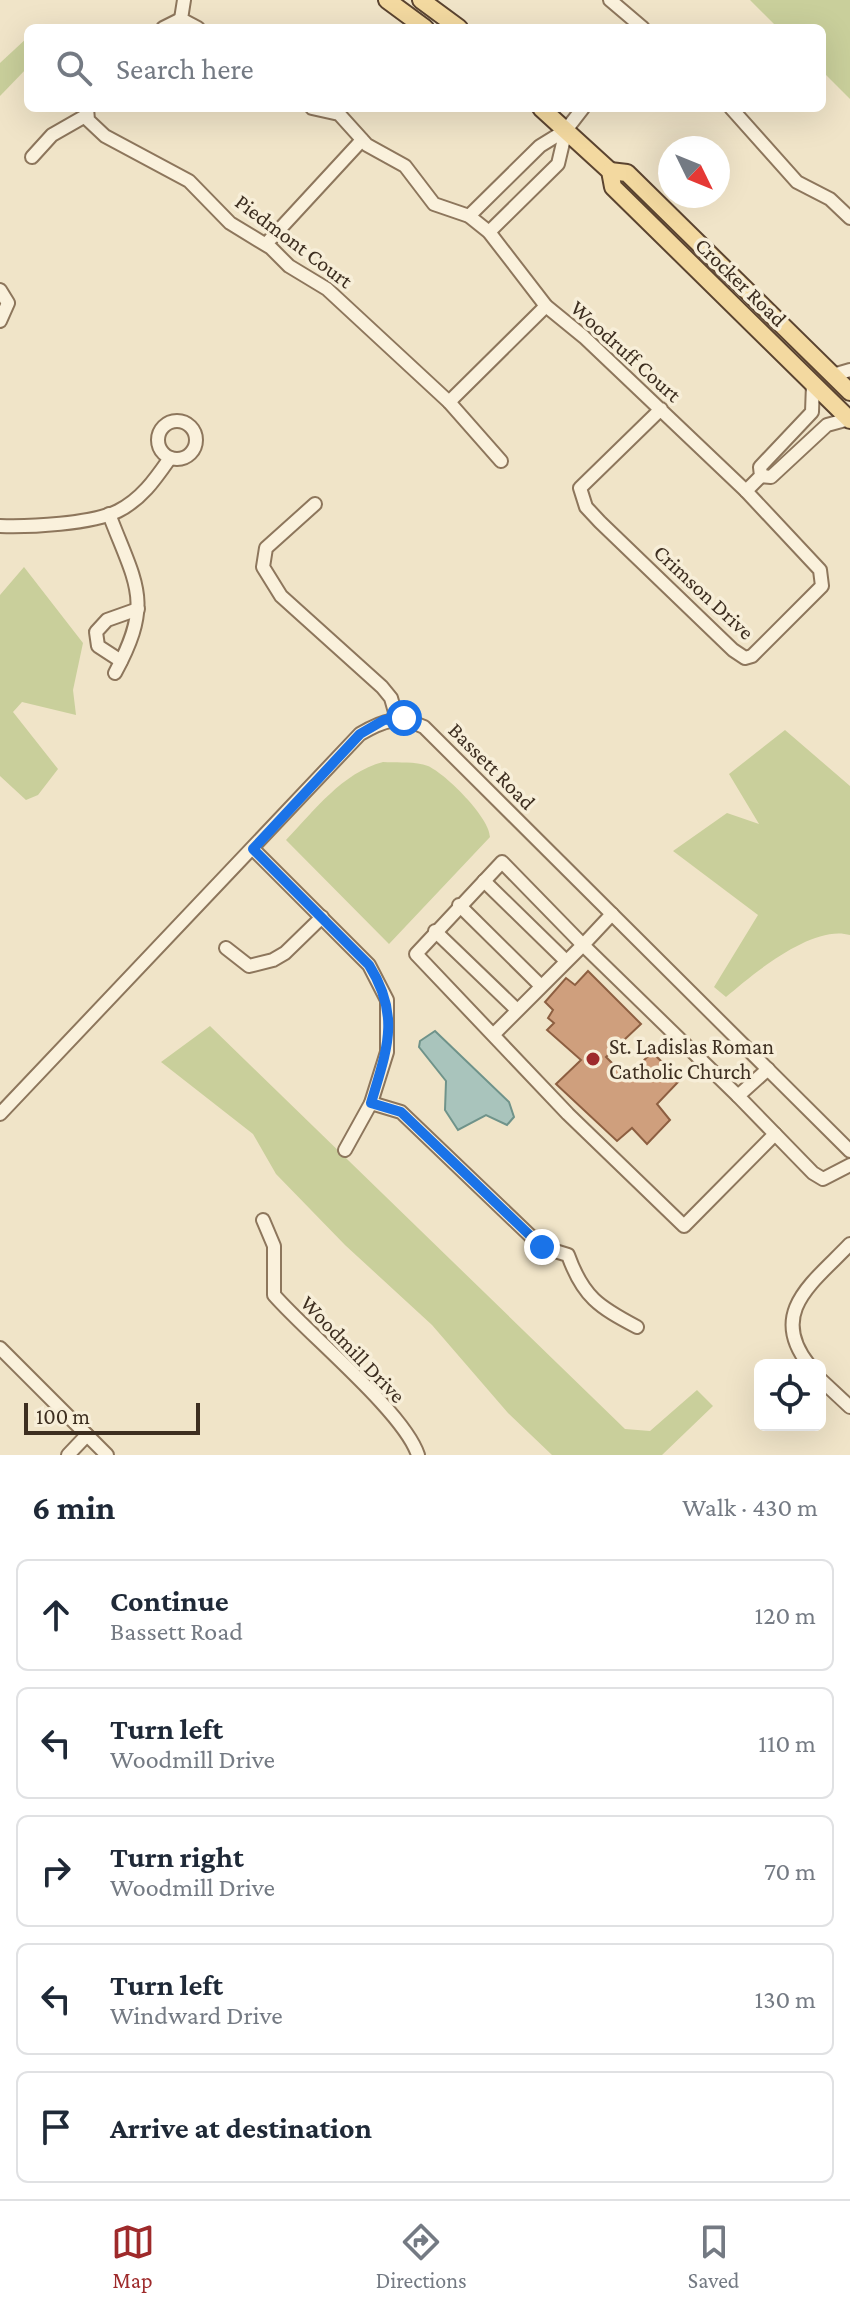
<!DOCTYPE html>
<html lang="en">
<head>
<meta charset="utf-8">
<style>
	body { margin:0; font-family:"Crimson Pro",serif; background:#f2f2f3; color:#1f2937 }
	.controls { position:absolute; right:24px; bottom:24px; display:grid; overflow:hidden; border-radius:12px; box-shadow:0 8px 32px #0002 }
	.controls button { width:72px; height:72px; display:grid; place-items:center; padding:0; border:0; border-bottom:2px solid #e0e1e3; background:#fff; color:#1f2937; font:40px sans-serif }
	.compass { position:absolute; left:658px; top:136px; width:72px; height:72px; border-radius:50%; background:#fff; box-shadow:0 8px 32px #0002; rotate:133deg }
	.scale { position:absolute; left:24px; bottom:20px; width:176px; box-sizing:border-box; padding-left:8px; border:4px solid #3d2e20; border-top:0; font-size:22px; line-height:28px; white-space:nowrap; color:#3d2e20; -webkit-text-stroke:6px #f7eed8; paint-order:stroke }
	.stop { position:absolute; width:24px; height:24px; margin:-18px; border:6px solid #1a73e8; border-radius:50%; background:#fff }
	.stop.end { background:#1a73e8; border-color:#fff; box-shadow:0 2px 8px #0008 }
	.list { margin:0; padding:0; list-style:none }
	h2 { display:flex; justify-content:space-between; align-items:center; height:104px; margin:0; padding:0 32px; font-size:34px }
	h2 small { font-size:26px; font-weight:400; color:#747a83 }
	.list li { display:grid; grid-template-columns:52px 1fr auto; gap:24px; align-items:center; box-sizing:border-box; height:112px; margin:0 16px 16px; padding:0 16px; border:2px solid #e0e1e3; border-radius:12px }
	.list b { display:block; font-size:30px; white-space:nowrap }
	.list p { margin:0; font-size:26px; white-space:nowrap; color:#747a83 }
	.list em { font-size:26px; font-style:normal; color:#747a83 }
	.icon { flex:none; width:44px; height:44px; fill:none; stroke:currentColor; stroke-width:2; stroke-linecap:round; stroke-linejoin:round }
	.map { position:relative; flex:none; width:850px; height:1455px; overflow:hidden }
	.search { position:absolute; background:#fff; box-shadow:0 8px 32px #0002; left:24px; right:24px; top:24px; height:88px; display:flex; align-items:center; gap:20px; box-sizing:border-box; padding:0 28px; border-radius:12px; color:#747a83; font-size:30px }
	.sheet { height:744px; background:#fff }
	nav { display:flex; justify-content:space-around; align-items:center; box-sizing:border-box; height:112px; border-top:2px solid #e0e1e3; background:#fff; font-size:22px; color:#747a83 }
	nav a { display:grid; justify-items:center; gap:4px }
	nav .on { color:#9e2a2b }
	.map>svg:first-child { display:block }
	.green { fill:#c9cf9b }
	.water { fill:#a9c4bc; stroke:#6f938a; stroke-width:2 }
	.building { fill:#cf9f7d; stroke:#8d5f41; stroke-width:2 }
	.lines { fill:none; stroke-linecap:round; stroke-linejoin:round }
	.minor-casing { stroke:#8d765c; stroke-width:16 }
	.major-casing { stroke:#5b4430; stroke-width:20 }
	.minor { stroke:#faf1dc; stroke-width:12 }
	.major { stroke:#f3d9a0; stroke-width:16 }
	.route { stroke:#1a73e8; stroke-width:10 }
	.poi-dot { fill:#9e2a2b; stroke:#f7eed8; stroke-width:3 }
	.labels { text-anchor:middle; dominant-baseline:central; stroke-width:7; stroke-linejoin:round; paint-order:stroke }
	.street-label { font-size:22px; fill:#3d2e20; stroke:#f7eed8 }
	.poi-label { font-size:22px; fill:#3d2e20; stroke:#f7eed8; text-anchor:start }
</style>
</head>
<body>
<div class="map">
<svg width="850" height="1455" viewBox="0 0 850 1455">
	<rect width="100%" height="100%" fill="#f0e4c8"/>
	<g class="green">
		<polygon points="750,0 850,0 850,99 822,71 822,28 778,28"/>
		<polygon points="28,37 28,67 0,96 0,63"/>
		<polygon points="24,567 83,643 73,690 76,715 22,702 13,712 58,769 38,795 26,800 0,776 0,595"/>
		<path d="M 785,730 L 850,786 L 850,935 C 813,924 754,973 726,997 L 714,987 L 758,915 L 673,851 L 727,813 L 759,824 L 729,774 Z"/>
		<path d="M 383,762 C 396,763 416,761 428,766 C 446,774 490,818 490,837 L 389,944 L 286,840 C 315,810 342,773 383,762 Z"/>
		<polygon points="210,1026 625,1429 650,1431 697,1390 713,1406 662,1455 552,1455 508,1413 432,1325 345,1245 276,1174 253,1134 161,1062"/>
	</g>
	<polygon class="water" points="435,1031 509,1102 514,1117 507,1125 486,1115 458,1130 445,1110 446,1081 419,1047 420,1041"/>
	<polygon class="building" points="588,971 641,1024 606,1057 627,1078 652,1052 680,1080 657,1104 670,1120 647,1144 632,1128 617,1141 556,1084 581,1060 547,1030 554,1023 548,1018 553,1010 545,1002 566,978 575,985"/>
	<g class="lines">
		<g class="minor-casing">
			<g id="minor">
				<polyline points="184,0 181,19 198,28"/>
				<polyline points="610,0 643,28"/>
				<polyline points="163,28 181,19"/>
				<polyline points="87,108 88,120 105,136 189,181 230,223 271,248 289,266 327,289 449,402 501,461"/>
				<polyline points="312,108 339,114 367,145 405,166 434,204 469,216 489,232 546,306 584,337 746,491 820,570 822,586 752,656 745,658 733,650 600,522 586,507 580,488 661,409"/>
				<polyline points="731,108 797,182 830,199 850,218"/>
				<polyline points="32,157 52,135 87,115"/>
				<polyline points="469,216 540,146 566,130 583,108"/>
				<polyline points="489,232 558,164 566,130"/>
				<polyline points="266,244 362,140"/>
				<polyline points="0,290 8,303 0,321"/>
				<polyline points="833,375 850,370"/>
				<polyline points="449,402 546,306"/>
				<circle cx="177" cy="440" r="19"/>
				<polyline points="761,476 771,477 827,425 849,419"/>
				<polyline points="746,491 761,476 760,467 812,412 813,384"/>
				<polyline points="315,504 266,548 263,567 281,596 382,687 391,698 397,719"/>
				<path d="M 109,514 C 136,585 154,601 115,673"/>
				<path d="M 0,526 C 29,527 92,524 118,511 C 142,499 156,478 170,458"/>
				<polyline points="121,661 98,646 96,632 107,620 138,609"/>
				<polyline points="253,849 369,965 387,1000 387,1052 371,1103 345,1150"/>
				<polyline points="484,881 566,961"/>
				<polyline points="459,905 540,985"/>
				<polyline points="612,914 583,945 502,862 416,954 568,1114 684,1226 775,1134 738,1096 768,1069"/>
				<polyline points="435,931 516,1009"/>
				<polyline points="226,948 249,966 273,960 285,953 322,917"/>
				<polyline points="494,1034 583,945 738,1096"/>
				<path d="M 371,1103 L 401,1112 L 542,1247 L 568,1255 C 583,1297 599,1307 637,1327"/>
				<path d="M 0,1114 L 360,734 C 384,720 398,715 424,727 L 850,1151"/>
				<polyline points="775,1134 813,1173 823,1179 850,1165"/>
				<path d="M 263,1220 L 274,1246 L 274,1295 C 308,1334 404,1412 418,1455"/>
				<polyline points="0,1348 107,1455"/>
				<path d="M 809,1365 C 767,1312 814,1282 850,1244"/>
				<polyline points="820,1379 850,1407"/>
				<polyline points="68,1455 87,1435"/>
			</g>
		</g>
		<g class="major-casing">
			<g id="major">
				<polyline points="387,0 425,28"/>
				<polyline points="421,0 459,28"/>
				<polyline points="541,108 610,171 613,187 850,420"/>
				<polyline points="610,171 627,173 850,392"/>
			</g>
		</g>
		<use href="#minor" class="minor"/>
		<use href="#major" class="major"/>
	</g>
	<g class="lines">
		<path class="route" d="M 404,718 L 384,720 L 360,734 L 253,849 L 369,965 C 401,1016 387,1049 371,1103 L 401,1112 L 542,1247"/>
	</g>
	<circle class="poi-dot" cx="593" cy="1059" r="8"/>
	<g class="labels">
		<g class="street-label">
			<text transform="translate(294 241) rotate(37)">Piedmont Court</text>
			<text transform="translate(741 282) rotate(44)">Crocker Road</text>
			<text transform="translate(626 351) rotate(42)">Woodruff Court</text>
			<text transform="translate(704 592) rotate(43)">Crimson Drive</text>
			<text transform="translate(492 766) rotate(45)">Bassett Road</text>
			<text transform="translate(353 1349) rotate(46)">Woodmill Drive</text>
		</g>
		<g class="poi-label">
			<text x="609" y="1046">St. Ladislas Roman<tspan x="609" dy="25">Catholic Church</tspan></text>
		</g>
	</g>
</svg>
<div class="controls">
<button><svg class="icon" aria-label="locate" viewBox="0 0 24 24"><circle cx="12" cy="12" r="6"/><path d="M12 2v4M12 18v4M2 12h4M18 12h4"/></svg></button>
</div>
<svg class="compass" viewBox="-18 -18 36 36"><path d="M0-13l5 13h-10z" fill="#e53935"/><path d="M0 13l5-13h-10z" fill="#747a83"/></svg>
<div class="scale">100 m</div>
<div class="stop" style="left:404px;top:718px"></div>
<div class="stop end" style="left:542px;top:1247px"></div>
<div class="search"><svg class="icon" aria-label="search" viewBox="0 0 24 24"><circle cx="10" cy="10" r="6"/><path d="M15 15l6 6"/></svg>Search here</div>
</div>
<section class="sheet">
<h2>6 min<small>Walk · 430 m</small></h2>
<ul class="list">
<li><svg class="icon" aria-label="ahead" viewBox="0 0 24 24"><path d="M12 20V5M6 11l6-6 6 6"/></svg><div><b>Continue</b><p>Bassett Road</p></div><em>120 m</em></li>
<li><svg class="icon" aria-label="left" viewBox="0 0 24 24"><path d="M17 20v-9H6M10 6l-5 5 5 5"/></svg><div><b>Turn left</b><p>Woodmill Drive</p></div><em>110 m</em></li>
<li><svg class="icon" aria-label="right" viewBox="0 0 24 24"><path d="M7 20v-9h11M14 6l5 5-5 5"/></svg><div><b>Turn right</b><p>Woodmill Drive</p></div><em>70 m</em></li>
<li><svg class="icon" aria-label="left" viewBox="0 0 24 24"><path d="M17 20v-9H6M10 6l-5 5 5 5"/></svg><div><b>Turn left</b><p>Windward Drive</p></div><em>130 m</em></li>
<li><svg class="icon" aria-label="arrive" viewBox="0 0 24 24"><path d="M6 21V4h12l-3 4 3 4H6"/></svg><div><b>Arrive at destination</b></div></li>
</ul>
</section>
<nav>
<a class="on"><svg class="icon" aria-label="map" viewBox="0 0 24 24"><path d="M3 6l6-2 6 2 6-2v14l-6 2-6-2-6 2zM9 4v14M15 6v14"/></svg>Map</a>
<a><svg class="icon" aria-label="directions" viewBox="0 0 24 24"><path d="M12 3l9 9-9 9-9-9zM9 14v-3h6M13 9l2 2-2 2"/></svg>Directions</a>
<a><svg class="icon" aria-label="saved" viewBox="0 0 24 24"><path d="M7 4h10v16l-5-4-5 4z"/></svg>Saved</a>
</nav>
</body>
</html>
